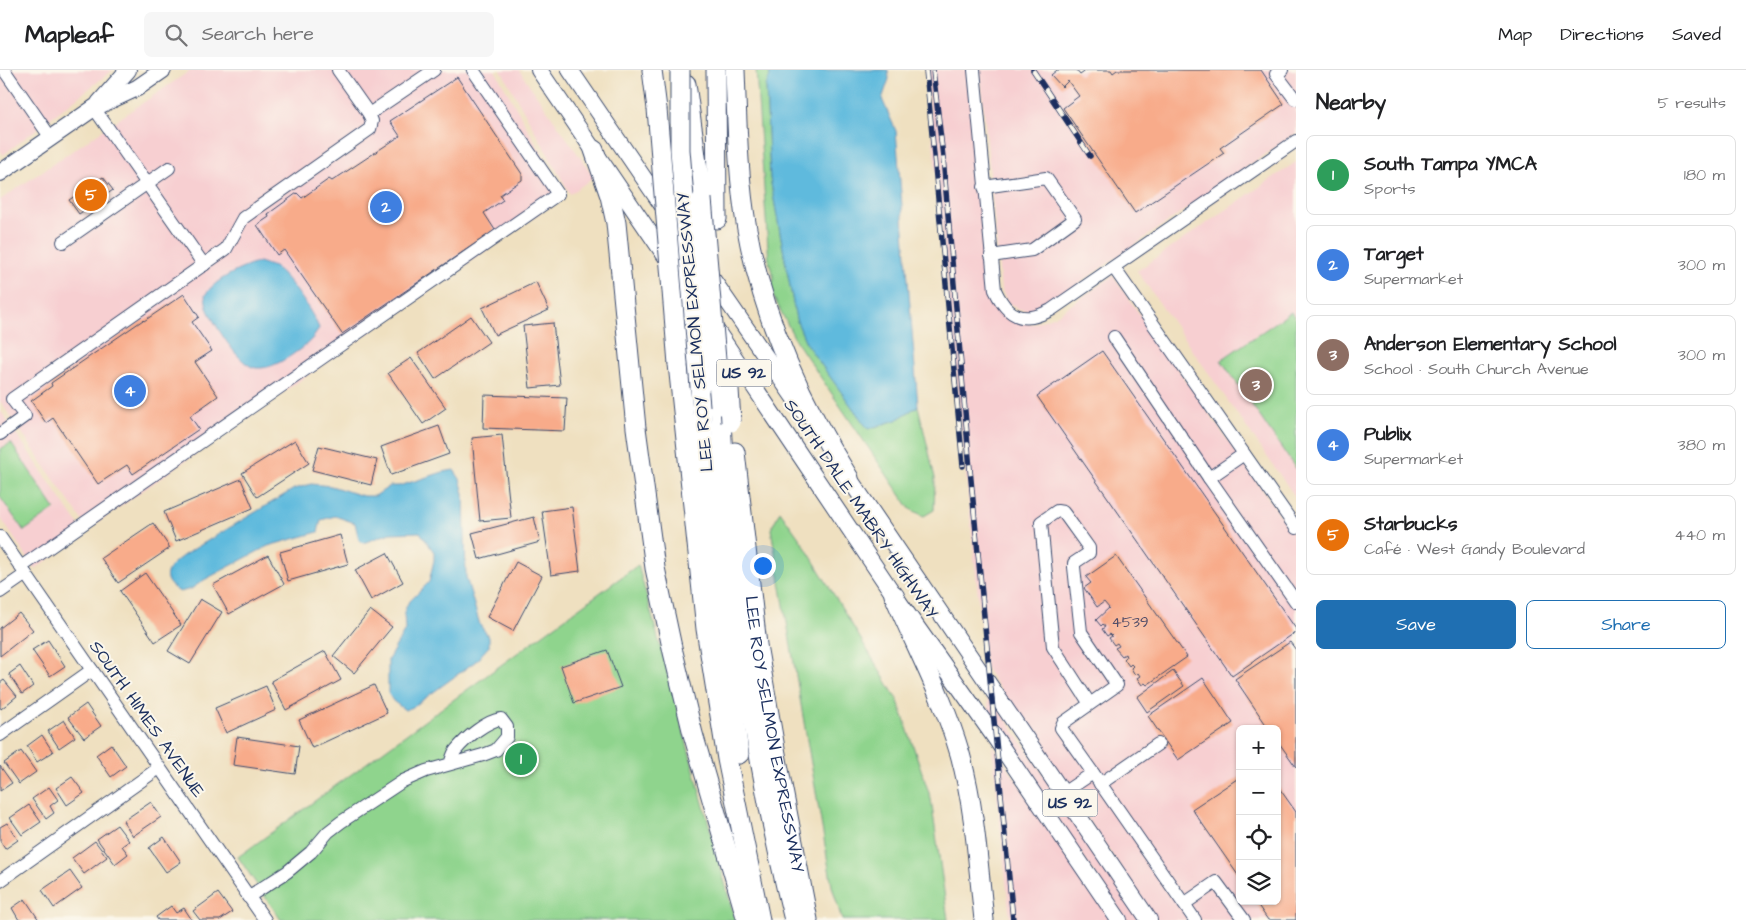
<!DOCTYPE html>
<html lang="en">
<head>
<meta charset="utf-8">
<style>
	body { margin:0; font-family:"Architects Daughter",sans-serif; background:#f6f6f6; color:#202124 }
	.controls { position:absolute; right:15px; bottom:15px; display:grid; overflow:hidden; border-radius:8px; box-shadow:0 1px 4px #0004 }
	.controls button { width:45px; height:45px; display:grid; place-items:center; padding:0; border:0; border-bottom:1px solid #e0e0e0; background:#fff; color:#202124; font:25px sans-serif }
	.you { position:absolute; left:762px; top:495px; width:18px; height:18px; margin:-12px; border:4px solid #fff; border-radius:50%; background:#1a73e8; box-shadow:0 0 0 8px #1a73e833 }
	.badge { display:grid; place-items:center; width:32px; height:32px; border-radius:50%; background:#1f6fb2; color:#fff; font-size:16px; font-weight:700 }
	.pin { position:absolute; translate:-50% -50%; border:2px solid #fff; box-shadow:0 1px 5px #0006 }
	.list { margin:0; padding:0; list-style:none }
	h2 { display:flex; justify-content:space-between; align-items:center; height:65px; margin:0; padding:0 20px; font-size:21px }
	h2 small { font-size:16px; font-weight:400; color:#757577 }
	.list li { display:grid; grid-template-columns:32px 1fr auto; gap:15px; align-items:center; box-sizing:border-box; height:80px; margin:0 10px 10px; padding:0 10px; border:1px solid #e0e0e0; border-radius:8px }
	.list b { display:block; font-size:19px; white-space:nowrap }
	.list p { margin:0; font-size:16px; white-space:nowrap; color:#757577 }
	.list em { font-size:16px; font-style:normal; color:#757577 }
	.actions { display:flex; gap:10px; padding:15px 20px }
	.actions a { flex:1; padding:11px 0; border:1px solid #1f6fb2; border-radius:8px; text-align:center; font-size:18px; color:#1f6fb2 }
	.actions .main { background:#1f6fb2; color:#fff }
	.icon { flex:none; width:28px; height:28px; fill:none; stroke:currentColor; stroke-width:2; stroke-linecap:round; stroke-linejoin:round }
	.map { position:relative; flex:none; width:1296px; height:850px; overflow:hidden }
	header { display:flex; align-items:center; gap:30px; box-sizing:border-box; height:70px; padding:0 25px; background:#fff; border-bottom:1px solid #e0e0e0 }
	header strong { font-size:24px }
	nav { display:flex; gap:28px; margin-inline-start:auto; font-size:18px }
	.search { width:350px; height:45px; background:#f6f6f6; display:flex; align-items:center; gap:12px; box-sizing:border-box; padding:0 18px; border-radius:8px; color:#757577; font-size:19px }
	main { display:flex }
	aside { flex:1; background:#fff }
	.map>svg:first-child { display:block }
	.built { fill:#f7cfd1; fill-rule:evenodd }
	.green { fill:#8fd48d; stroke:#558276 }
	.water { fill:#5fbadd; stroke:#3d749e }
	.building { fill:#f8ab8a }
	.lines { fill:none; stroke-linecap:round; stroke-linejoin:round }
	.minor-casing { stroke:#3b4a6d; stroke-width:14 }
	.major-casing { stroke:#3b4a6d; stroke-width:18 }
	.highway-casing { stroke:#3b4a6d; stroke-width:21 }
	.minor { stroke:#fff; stroke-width:12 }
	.major { stroke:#fff; stroke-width:16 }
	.highway { stroke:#fff; stroke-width:19 }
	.rail-casing { stroke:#1b2f5e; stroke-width:5.5 }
	.rail { stroke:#fbf7ec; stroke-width:4; stroke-dasharray:11; stroke-linecap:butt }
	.highway-bridge-casing { stroke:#3b4a6d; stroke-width:21; stroke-linecap:butt }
	.highway-bridge { stroke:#fff; stroke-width:19 }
	.labels { text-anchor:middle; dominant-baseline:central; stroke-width:4; stroke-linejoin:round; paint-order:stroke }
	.number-label { font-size:15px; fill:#524e69 }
	.shield { fill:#fbf7ec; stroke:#5e6b89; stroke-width:1 }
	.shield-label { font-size:16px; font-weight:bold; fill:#1b2f5e }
	.street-label { font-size:18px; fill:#1b2f5e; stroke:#fbf7ec }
</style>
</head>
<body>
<header>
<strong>Mapleaf</strong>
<div class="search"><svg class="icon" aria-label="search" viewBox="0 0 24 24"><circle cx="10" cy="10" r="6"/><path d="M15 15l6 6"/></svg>Search here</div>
<nav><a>Map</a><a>Directions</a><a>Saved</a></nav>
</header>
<main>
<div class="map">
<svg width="1296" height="850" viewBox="0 0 1296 850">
	<rect width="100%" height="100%" fill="#fbf7ec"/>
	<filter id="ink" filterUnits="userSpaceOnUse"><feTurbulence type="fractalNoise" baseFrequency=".02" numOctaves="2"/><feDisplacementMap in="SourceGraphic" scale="10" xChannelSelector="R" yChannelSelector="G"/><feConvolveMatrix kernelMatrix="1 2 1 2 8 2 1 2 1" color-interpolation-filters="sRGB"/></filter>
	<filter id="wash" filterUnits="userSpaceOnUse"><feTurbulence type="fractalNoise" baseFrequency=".0096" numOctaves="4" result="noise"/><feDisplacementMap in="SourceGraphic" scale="20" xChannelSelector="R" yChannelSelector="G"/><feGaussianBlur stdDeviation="1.12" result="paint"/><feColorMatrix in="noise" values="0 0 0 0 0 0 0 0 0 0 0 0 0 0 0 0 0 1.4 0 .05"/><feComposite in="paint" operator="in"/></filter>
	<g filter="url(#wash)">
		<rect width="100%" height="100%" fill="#efe0c0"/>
		<g class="built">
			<polygon points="0,0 113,0 3,85 0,79"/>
			<polygon points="191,0 495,0 565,125 88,459 0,331 0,130"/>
			<polygon points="501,0 519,0 594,107 570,124"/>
			<path d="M 926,0 L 968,0 L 989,220 L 998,240 L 1017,252 L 1033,254 L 1055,246 L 1113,206 L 1296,468 L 1296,850 L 1156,850 L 985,597 ZM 1240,659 L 1277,659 L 1277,831 L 1240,831 Z"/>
			<polygon points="980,0 1296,0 1296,63 1048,235 1030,241 1019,239 1008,233 1001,219"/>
			<polygon points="1296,92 1296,428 1137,201"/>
			<polygon points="0,340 85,464 35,499 0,447 0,427 24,461 11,373 0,379"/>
			<polygon points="987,621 1142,850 1126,850 990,650"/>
			<polygon points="992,675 1112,850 1010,850"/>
		</g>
		<g class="green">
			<polygon points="756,0 769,0 770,6 766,16 770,108 796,249 807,275 868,359 896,350 918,336 935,408 934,440 924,446 910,439 796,271 770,220 774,208 769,193"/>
			<polygon points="1291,242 1296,249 1296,399 1221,290"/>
			<polygon points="11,373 55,439 24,461 0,427 0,379"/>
			<polygon points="780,441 804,475 898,631 931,729 948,850 842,850 832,816 771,459"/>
			<polygon points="638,495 735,850 281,850 238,787"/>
		</g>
		<g class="water">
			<polygon points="769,0 888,0 889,9 882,29 896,61 918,336 896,350 868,359 807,275 796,249 770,108 766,16 770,6"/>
			<path d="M 259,192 C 264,194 269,195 274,197 C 288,205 313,243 319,258 C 313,271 303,277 292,285 C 281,292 269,299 256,298 C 239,296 215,255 208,240 C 206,236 206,230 205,225 C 216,208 240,199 259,192 Z"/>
			<path d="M 454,400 L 460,409 L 464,424 L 466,507 L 480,555 L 489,567 L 489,576 L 476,591 L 413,637 L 405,640 L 393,631 L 388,623 L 388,590 L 405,560 L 404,542 L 408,533 L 429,512 L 434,490 L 434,482 L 420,462 L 390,463 L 363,473 L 359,470 L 355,453 L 335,446 L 321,450 L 318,462 L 268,476 L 204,510 L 191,519 L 180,522 C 157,509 167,497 184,485 L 294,419 L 311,414 L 331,416 L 363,426 L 375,426 L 390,416 L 399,416 L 443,402 Z"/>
		</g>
		<g id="blocks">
			<g class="building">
				<polygon points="1057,0 1076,0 1080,5 1087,0 1111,0 1113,3 1117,0 1261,0 1284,34 1220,78 1224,83 1135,143 1063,38 1079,26 1068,11 1062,17 1051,5"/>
				<polygon points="457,7 522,104 522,110 500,125 503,130 484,143 495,160 342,264 284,180 277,185 257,155 269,147 268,144 297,123 302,128 329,109 332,111 400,66 390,51"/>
				<polygon points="103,107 113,120 79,144 69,130"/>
				<polygon points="536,212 549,240 495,265 482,238"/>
				<polygon points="184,224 199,247 192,252 212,281 195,292 218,326 190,346 199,359 133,404 127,395 98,414 53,348 46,353 31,331 52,316 51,313 143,250 144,251"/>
				<polygon points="471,246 489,272 435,309 418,283"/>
				<polygon points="553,253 560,315 530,318 523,256"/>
				<polygon points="1102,281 1296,559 1296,562 1232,606 1037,326"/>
				<polygon points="411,288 446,338 423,354 388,303"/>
				<polygon points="484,325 567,328 565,361 483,358"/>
				<polygon points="439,356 449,384 391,405 381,377"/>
				<polygon points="502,365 511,448 480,451 472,368"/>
				<polygon points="295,370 309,393 257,427 242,403"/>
				<polygon points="319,376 377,390 371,415 312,400"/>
				<polygon points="241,409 253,438 176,471 164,442"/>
				<polygon points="572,437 580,501 551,505 542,441"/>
				<polygon points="534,447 540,472 479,489 472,463"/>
				<polygon points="153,453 170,478 118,513 101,488"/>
				<polygon points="340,465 348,494 288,511 280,482"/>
				<polygon points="387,483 403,512 371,530 355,500"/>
				<polygon points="268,485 284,514 229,544 213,515"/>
				<polygon points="1116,486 1187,587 1147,615 1145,613 1142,615 1137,608 1140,606 1138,603 1135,605 1131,598 1133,596 1131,594 1129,596 1124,589 1126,587 1125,584 1122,586 1115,578 1119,576 1117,573 1114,575 1109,568 1112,566 1110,564 1107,566 1102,559 1105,557 1103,554 1101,556 1096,550 1109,538 1104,532 1097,537 1084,518 1091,513 1086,507"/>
				<polygon points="516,492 542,506 513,561 487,547"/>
				<polygon points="145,503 181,555 155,572 120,521"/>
				<polygon points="200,529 222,542 190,594 168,581"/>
				<polygon points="370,540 392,557 354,603 333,586"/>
				<polygon points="19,543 33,560 0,586 0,558"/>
				<polygon points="48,570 65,596 50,606 32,580"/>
				<polygon points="1290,572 1296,580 1296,697 1277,670 1277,659 1269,659 1235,609"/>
				<polygon points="607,580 621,617 574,633 561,596"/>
				<polygon points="325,581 341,610 286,640 271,611"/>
				<polygon points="20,596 33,616 22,624 9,604"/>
				<polygon points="1173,601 1184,616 1147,642 1137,627"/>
				<polygon points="1203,608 1233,653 1178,690 1148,646"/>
				<polygon points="4,610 17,626 1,639 0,637 0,613"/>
				<polygon points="374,615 387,643 312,678 299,650"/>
				<polygon points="266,616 276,640 226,663 215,638"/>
				<polygon points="86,634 101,656 84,668 68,647"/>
				<polygon points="64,650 75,667 59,678 48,661"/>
				<polygon points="42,665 53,682 37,692 27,676"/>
				<polygon points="237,667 299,676 295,704 233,695"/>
				<polygon points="111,674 126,696 111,707 96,685"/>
				<polygon points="21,681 36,702 19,714 4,693"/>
				<polygon points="0,696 12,713 0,721"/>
				<polygon points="72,707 84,723 67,735 56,718"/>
				<polygon points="1240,707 1240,808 1192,739"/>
				<polygon points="1277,715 1296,742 1296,850 1268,850 1255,831 1277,831"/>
				<polygon points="49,717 58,730 50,736 54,743 46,749 32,729"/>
				<polygon points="151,732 161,747 133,766 123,751"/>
				<polygon points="29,735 41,752 22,765 10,748"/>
				<polygon points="7,753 18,770 5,779 0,771 0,757"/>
				<polygon points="117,755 129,771 122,776 128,784 115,794 97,769"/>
				<polygon points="164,767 181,792 166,802 149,778"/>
				<polygon points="95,771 107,787 84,804 72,788"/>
				<polygon points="70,801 82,818 54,838 42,820"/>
				<polygon points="218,823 232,842 220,850 200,850 193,841"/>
				<polygon points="25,829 39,850 19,850 12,838"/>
				<polygon points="171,836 176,843 184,838 192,850 158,850 156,847"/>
			</g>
		</g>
	</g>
	<g filter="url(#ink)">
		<use href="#blocks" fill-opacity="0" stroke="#3b4a6d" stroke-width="1"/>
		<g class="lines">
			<g class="minor-casing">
				<g id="minor">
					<polyline points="4,0 51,68"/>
					<polyline points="338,0 369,44"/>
					<path d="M 974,0 L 995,220 C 1002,235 1012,250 1032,247 C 1038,246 1045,243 1051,240 L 1296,71"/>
					<polyline points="1282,0 1276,4 1295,29 1296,29"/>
					<polyline points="94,38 204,195"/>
					<polyline points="984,117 1046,108 1075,149 1032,180 991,186"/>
					<polyline points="63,172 169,98"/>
					<polyline points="1114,198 1296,458"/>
					<polyline points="1114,267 1209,408 1244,384"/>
					<polyline points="0,364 25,346 12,329 226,179 243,148 370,59 372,51 369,44 434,0"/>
					<polyline points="1209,408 1296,532"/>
					<polyline points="0,467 265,850"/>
					<polyline points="21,497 558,124 473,0"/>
					<polyline points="0,522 26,504"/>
					<polyline points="0,665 92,600"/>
					<polyline points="1093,703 1195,850"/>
					<polyline points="1100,714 1158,674"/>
					<polyline points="1063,723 1093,703 1061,658 1063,653 1090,634 1053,577 1041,452 1057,441 1063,442 1066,446 1089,478 1089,483 1074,493 1074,497 1081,562 1117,615 1090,634"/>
					<polyline points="0,811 159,698"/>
					<path d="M 248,827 L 287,802 L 311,782 L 328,762 L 341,752 L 403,711 L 426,701 L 483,685 L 496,680 L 507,667 L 507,657 L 501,649 C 486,651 466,668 456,680 C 453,683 452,689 450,694"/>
					<polyline points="1184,834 1216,812 1244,850"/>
				</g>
			</g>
			<g class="major-casing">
				<g id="major">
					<polyline points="539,0 694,228"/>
					<polyline points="570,0 690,176"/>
					<polyline points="99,33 128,0"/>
					<polyline points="0,103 94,38 137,18 163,0"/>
					<polyline points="706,200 806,345"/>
					<polyline points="712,254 894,525 996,669 1119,850"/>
					<polyline points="842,398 1149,850"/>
				</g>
			</g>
			<g class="highway-casing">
				<g id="highway">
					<polyline points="652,0 657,39"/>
					<polyline points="716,0 717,149"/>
					<path d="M 735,0 C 737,52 738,109 747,159 C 763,248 801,332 849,408"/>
					<polyline points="686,14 702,129"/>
					<polyline points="594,80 610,126 616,153 636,358 655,498 673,582 693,664 747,850"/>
					<polyline points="678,294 706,559 727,689 760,850"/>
					<polyline points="700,317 709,444 739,684"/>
					<path d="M 720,335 C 723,379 724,424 729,468 C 742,596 763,725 794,850"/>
					<path id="s1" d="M 735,382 L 757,575 L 776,684 L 808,850"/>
					<path d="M 894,525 C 916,577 944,629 960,684 C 975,738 978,794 984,850"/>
				</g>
			</g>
			<use href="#minor" class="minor"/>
			<use href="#major" class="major"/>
			<use href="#highway" class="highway"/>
			<g class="rail-casing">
				<g id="rail">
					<polyline points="926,0 963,396"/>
					<polyline points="933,0 943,87 970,399 1013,850"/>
					<polyline points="1033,0 1090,86"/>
				</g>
			</g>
			<use href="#rail" class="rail"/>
			<g class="highway-bridge-casing">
				<g id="highway-bridge">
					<polyline points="680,0 680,80 700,317"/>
					<polyline points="657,39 678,294"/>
					<polyline points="702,129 720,335"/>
					<polyline points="729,319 731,352"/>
				</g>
			</g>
			<use href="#highway-bridge" class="highway-bridge"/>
		</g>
	</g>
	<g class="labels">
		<g class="number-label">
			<text x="1130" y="552">4539</text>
		</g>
		<g class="shield">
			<rect x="716.5" y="289.5" width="55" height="27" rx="4"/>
			<rect x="1042.5" y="719.5" width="55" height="27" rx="4"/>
		</g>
		<g class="shield-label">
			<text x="744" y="303">US 92</text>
			<text x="1070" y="733">US 92</text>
		</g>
		<g class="street-label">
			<text transform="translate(695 262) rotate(-95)">LEE ROY SELMON EXPRESSWAY</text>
			<text transform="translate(861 439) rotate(56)">SOUTH DALE MABRY HIGHWAY</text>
			<text transform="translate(147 649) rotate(55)">SOUTH HIMES AVENUE</text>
			<text stroke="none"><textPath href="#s1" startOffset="285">LEE ROY SELMON EXPRESSWAY</textPath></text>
		</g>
	</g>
</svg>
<div class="controls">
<button>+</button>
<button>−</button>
<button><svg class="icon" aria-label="locate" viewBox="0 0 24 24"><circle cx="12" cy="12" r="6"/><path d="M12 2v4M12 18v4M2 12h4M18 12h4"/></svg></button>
<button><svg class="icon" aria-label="layers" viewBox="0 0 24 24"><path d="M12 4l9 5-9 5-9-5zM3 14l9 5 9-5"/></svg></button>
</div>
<div class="you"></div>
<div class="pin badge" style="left:521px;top:689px;background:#2e9e5b">1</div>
<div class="pin badge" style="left:386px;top:137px;background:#3f7fe0">2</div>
<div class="pin badge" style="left:1256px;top:315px;background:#8d6e63">3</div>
<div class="pin badge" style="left:130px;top:321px;background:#3f7fe0">4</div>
<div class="pin badge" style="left:91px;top:125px;background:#e8710a">5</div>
</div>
<aside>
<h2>Nearby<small>5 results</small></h2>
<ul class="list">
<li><span class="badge" style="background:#2e9e5b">1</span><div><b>South Tampa YMCA</b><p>Sports</p></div><em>180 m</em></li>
<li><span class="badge" style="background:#3f7fe0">2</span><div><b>Target</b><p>Supermarket</p></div><em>300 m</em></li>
<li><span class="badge" style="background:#8d6e63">3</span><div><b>Anderson Elementary School</b><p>School · South Church Avenue</p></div><em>300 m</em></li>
<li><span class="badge" style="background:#3f7fe0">4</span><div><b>Publix</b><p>Supermarket</p></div><em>380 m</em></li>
<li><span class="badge" style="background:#e8710a">5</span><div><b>Starbucks</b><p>Café · West Gandy Boulevard</p></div><em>440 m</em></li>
</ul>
<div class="actions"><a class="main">Save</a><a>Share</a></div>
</aside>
</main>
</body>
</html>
